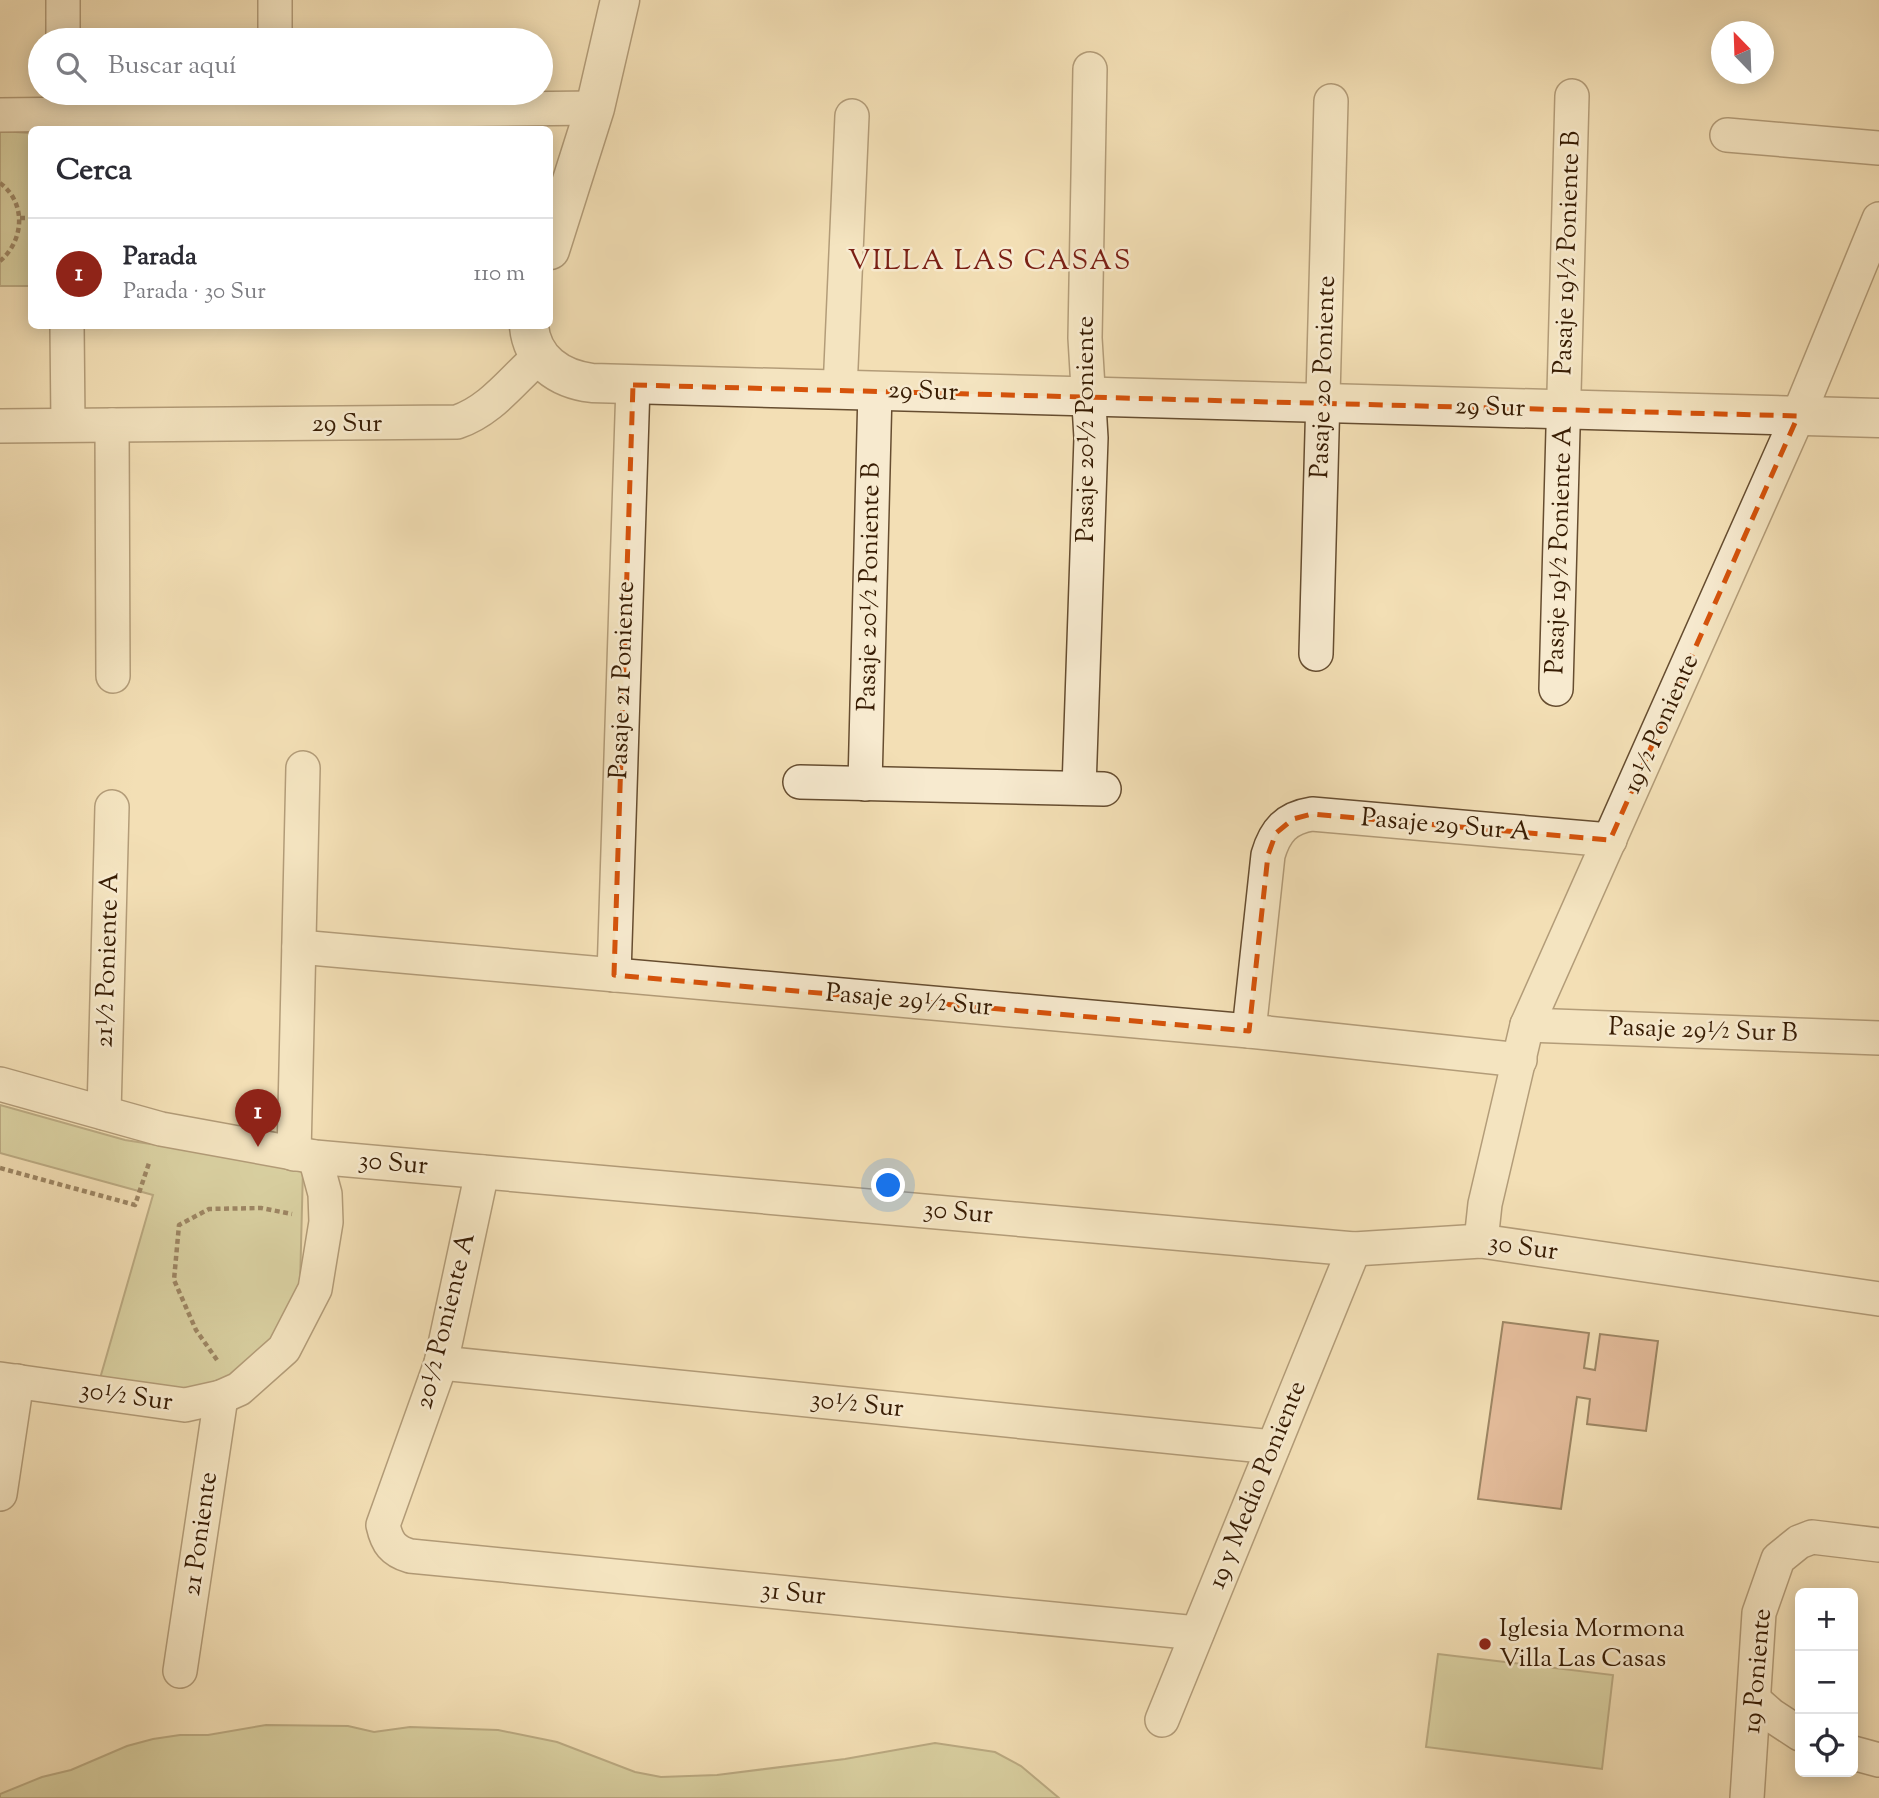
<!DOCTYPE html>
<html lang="es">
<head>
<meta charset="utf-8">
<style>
	body { margin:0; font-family:"Sorts Mill Goudy",serif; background:#f7f7f7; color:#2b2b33 }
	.controls { position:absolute; right:21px; bottom:21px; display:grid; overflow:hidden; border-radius:10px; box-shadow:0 4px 18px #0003 }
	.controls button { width:63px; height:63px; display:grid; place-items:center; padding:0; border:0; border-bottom:2px solid #e1e1e2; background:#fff; color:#2b2b33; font:35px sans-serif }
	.compass { position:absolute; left:1711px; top:21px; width:63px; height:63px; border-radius:50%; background:#fff; box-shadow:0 4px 18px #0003; rotate:337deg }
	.you { position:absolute; left:889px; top:1186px; width:24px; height:24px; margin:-18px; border:5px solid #fff; border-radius:50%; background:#1a73e8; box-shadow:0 0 0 10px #1a73e833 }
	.badge { display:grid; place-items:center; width:46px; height:46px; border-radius:50%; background:#8f2418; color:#fff; font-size:23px; font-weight:700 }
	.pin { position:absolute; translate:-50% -58px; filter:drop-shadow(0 2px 4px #0008) }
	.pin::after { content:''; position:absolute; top:37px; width:24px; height:21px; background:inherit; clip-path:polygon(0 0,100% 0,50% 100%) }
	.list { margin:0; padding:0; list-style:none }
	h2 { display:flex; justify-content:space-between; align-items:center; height:91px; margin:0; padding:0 28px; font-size:30px }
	h2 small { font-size:23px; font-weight:400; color:#7c7c81 }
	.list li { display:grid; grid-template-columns:46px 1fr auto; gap:21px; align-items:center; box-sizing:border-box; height:112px; padding:0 28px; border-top:2px solid #e1e1e2 }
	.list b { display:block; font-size:26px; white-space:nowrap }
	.list p { margin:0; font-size:23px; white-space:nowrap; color:#7c7c81 }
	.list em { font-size:23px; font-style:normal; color:#7c7c81 }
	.icon { flex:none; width:38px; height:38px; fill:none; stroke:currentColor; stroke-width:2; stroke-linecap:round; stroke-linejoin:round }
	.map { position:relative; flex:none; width:1879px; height:1798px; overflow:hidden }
	.search { position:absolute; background:#fff; box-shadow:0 4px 18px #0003; left:28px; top:28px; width:525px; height:77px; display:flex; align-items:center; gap:18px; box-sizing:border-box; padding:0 24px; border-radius:38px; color:#7c7c81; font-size:26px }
	.panel { position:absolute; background:#fff; box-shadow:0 4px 18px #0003; left:28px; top:126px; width:525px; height:203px; border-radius:10px }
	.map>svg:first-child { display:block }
	.green { fill:#bdc18c; stroke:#7a6e48; stroke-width:2 }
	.building { fill:#d89780; stroke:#371c03; stroke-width:2 }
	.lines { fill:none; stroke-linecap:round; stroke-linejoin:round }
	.minor-casing { stroke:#664d30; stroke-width:36 }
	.tertiary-casing { stroke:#664d30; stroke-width:41 }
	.path { stroke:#371c03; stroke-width:4.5; stroke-dasharray:5 3.5; stroke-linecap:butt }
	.minor { stroke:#f7eacf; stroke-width:33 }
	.tertiary { stroke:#f7eacf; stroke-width:38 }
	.marked { fill:none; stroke:#d6530b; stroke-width:5; stroke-dasharray:14 9; stroke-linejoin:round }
	.poi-dot { fill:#8f2418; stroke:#f7eacf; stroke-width:2.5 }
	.labels { text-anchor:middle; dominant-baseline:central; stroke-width:5; stroke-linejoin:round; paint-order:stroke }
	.street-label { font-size:26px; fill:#371c03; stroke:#f7eacf }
	.poi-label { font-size:26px; fill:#371c03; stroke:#f7eacf; text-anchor:start }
	.neighbourhood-label { font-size:28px; letter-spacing:2px; fill:#7a1f14; stroke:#f7eacf }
</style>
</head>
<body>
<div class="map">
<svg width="1879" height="1798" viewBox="0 0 1879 1798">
	<rect width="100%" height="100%" fill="#f3dfb5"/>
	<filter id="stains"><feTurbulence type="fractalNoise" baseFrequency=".00286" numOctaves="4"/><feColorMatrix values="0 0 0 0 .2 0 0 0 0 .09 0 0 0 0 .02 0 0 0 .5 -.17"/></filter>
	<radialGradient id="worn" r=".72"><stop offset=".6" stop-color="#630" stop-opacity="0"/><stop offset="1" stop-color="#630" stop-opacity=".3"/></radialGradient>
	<g class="green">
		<polygon points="0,131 31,133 31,286 0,286"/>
		<polygon points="0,1105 125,1140 303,1168 300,1285 272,1340 231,1377 188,1397 99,1382 153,1195 0,1153"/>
		<polygon points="1438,1654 1613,1675 1602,1769 1426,1747"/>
		<polygon points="266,1725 348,1726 374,1732 410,1727 498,1730 557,1742 635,1772 661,1777 717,1775 845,1759 935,1743 995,1752 1021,1766 1059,1798 0,1798 0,1794 42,1777 71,1770 127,1746 153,1739 180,1735 208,1735"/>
	</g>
	<polygon class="building" points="1503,1322 1589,1333 1584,1368 1595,1370 1600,1334 1658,1341 1646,1431 1587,1424 1590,1399 1577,1397 1561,1509 1478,1499"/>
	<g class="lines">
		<g class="minor-casing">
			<g id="minor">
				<polyline points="63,0 63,40"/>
				<polyline points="275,0 275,40"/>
				<polyline points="0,115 595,108"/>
				<polyline points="1727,135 1879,148"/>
				<polyline points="67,326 68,423"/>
				<polyline points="840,390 852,116"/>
				<polyline points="112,425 113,676"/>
				<path d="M 0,426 L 457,422 C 492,410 512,380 540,356"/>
				<polyline points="1316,654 1331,101"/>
				<polyline points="1556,689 1572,96"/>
				<polyline points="800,782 1104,789"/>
				<polyline points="865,784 875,391"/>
				<polyline points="1079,788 1091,438 1085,338 1090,69"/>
				<polyline points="299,947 1249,1031 1520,1060"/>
				<polyline points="614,975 633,385"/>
				<polyline points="1527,1025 1879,1038"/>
				<path d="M 1249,1031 L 1268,855 C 1275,831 1286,818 1312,814 L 1610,840"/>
				<polyline points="0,1084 161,1129 315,1157 1354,1249 1481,1241 1879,1299"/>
				<polyline points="104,1113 112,807"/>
				<polyline points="294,1154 303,768"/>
				<path d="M 482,1172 L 441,1363 L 383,1525 C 387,1543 393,1551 410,1556 L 1197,1633"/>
				<polyline points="1481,1241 1485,1204 1527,1025 1798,416 1879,219"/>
				<polyline points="441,1363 1273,1447"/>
				<polyline points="0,1379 185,1405 221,1397 239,1389 284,1349 315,1289 326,1222 325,1194 315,1157"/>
				<polyline points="0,1494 17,1381"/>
				<polyline points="180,1671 221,1397"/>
				<polyline points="1754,1700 1771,1715 1800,1734"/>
				<polyline points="1162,1720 1354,1249"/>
				<polyline points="1853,1753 1879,1760"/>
				<polyline points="1747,1798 1759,1613 1778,1559 1799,1542 1812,1537 1879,1545"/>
			</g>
		</g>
		<g class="tertiary-casing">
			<g id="tertiary">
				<polyline points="550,250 595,108 620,0"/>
				<path d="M 529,326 C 532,360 559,379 592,383 L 1879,418"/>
			</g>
		</g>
		<g class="path">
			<path d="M 0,183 C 27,203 24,241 0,261"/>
			<polyline points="20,218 32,218"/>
			<polyline points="0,1168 135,1205 149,1163"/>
			<polyline points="217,1360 196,1330 174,1280 179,1225 209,1209 261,1208 292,1214"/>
		</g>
		<use href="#minor" class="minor"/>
		<use href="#tertiary" class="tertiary"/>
	</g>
	<path d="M0 0H1879V1798H0ZM 633,385 L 1798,416 L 1610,840 L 1312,814 L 1293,819 L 1276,833 L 1268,855 L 1249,1031 L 614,975 Z" fill="#f3dfb5" fill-opacity=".55" fill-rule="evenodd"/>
	<path class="marked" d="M 633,385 L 1798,416 L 1610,840 L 1312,814 L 1293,819 L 1276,833 L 1268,855 L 1249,1031 L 614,975 Z"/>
	<circle class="poi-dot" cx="1485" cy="1644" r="7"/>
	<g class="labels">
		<g class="street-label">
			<text transform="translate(1568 253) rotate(-88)">Pasaje 19½ Poniente B</text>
			<text transform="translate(1324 377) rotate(-88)">Pasaje 20 Poniente</text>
			<text transform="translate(923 392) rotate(2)">29 Sur</text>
			<text transform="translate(1490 408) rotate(2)">29 Sur</text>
			<text x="347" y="424">29 Sur</text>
			<text transform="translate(1086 429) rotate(-90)">Pasaje 20½ Poniente</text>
			<text transform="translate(1560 550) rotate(-88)">Pasaje 19½ Poniente A</text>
			<text transform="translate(870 587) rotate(-89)">Pasaje 20½ Poniente B</text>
			<text transform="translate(623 680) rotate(-88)">Pasaje 21 Poniente</text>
			<text transform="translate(1662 724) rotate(-66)">19½ Poniente</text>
			<text transform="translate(1446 826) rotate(5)">Pasaje 29 Sur A</text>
			<text transform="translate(108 960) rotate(-88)">21½ Poniente A</text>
			<text transform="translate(909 1001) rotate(5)">Pasaje 29½ Sur</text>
			<text transform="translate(1703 1031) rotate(2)">Pasaje 29½ Sur B</text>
			<text transform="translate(393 1164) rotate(5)">30 Sur</text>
			<text transform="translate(958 1213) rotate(5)">30 Sur</text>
			<text transform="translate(1523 1248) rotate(8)">30 Sur</text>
			<text transform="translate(446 1321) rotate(-76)">20½ Poniente A</text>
			<text transform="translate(126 1397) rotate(8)">30½ Sur</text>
			<text transform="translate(857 1405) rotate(6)">30½ Sur</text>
			<text transform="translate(1258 1485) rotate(-68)">19 y Medio Poniente</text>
			<text transform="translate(201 1534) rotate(-82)">21 Poniente</text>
			<text transform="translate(793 1594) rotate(6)">31 Sur</text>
			<text transform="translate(1758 1671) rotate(-85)">19 Poniente</text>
		</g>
		<g class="poi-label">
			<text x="1499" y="1629">Iglesia Mormona<tspan x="1499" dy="30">Villa Las Casas</tspan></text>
		</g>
		<g class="neighbourhood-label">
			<text x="990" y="262">VILLA LAS CASAS</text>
		</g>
	</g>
	<rect width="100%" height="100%" filter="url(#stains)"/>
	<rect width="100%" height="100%" fill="url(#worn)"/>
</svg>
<div class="controls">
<button>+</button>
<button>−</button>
<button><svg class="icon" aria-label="locate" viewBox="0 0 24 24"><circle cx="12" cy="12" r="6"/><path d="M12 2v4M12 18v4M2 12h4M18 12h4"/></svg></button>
</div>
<svg class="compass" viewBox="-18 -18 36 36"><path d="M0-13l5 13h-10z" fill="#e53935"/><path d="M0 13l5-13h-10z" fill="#7c7c81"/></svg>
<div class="you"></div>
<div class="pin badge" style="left:258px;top:1147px">1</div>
<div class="search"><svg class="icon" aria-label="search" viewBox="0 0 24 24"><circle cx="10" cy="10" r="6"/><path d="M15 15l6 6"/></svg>Buscar aquí</div>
<section class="panel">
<h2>Cerca<small></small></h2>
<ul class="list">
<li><span class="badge">1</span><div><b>Parada</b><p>Parada · 30 Sur</p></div><em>110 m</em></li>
</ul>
</section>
</div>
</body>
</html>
